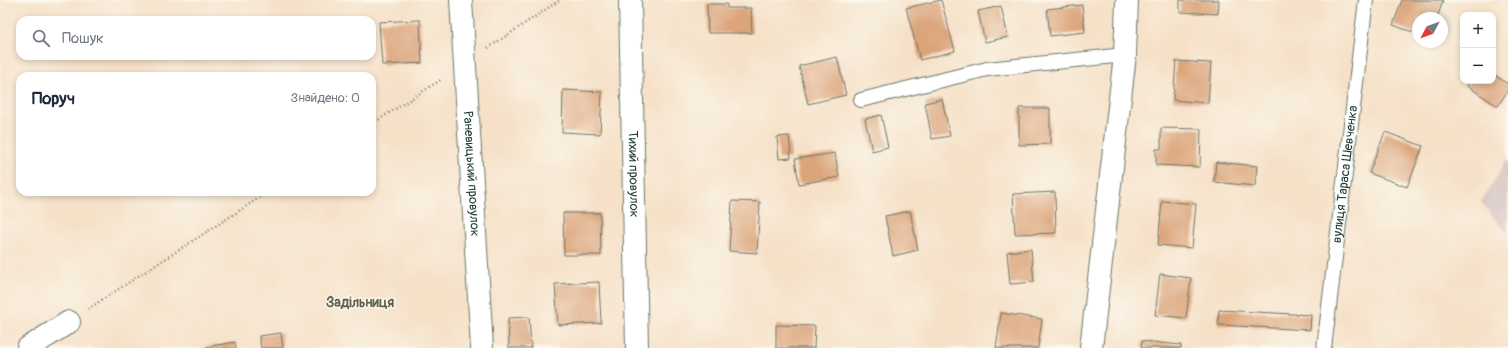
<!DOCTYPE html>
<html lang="uk">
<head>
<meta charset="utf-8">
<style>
	body { margin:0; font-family:Pangolin,sans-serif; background:#f2f2f3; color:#1f2937 }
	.controls { position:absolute; right:12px; top:12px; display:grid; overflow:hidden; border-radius:8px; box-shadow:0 2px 6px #0003 }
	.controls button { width:36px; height:36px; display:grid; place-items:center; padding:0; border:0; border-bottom:1px solid #e0e1e3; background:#fff; color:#1f2937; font:20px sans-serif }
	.compass { position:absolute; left:1412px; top:12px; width:36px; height:36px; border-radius:50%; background:#fff; box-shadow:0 2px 6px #0003; rotate:229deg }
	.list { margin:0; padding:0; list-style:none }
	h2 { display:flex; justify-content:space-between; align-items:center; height:52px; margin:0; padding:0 16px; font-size:17px }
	h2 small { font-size:13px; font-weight:400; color:#747a83 }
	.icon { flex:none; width:22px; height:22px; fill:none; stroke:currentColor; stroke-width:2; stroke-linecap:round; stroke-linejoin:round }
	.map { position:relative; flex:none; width:1508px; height:348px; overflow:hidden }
	.search { position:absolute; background:#fff; box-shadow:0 2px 6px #0003; left:16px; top:16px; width:360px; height:44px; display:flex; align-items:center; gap:10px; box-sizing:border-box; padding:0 14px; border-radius:12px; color:#747a83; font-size:15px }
	.panel { position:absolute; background:#fff; box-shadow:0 2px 6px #0003; left:16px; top:72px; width:360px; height:124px; border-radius:12px }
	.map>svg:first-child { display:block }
	.industrial { fill:#d1bfbd }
	.building { fill:#dca47a }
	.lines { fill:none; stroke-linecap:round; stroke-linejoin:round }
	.service-casing { stroke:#6a7668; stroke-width:16 }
	.minor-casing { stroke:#6a7668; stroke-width:24 }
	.path { stroke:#6a7668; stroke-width:2.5; stroke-dasharray:1 3; stroke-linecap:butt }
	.service { stroke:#fff; stroke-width:14 }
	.minor { stroke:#fff; stroke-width:22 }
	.labels { text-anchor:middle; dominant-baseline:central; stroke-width:3; stroke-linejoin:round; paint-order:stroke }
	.street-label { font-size:13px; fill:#1f3d34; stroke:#fbf7ec }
	.neighbourhood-label { font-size:14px; font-weight:bold; fill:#61614c; stroke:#fbf7ec }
</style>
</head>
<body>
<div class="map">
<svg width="1508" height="348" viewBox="0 0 1508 348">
	<rect width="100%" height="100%" fill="#fbf7ec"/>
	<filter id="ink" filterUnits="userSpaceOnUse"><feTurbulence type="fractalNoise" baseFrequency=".025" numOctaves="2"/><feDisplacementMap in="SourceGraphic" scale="8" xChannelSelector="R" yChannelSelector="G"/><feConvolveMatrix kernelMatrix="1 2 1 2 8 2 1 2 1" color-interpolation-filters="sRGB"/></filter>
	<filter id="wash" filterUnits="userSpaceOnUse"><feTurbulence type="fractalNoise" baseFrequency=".012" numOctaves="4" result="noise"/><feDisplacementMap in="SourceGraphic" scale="16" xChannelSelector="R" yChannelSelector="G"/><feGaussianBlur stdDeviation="0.9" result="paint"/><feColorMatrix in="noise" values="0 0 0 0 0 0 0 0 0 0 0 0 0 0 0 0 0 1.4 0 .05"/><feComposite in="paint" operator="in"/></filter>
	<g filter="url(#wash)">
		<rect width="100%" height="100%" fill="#f6e1c8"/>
		<polygon class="industrial" points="1508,158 1508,234 1481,202"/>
		<g id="blocks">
			<g class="building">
				<polygon points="941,0 955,51 920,60 906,8"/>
				<polygon points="1180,0 1219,0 1218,14 1180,12"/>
				<polygon points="1402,0 1441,0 1443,1 1437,18 1418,18 1418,34 1393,25"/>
				<polygon points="707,4 727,4 727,8 751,8 752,33 708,33"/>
				<polygon points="1082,5 1085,32 1050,36 1047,9"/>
				<polygon points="1001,6 1008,37 985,42 978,11"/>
				<polygon points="420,20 422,63 382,65 379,22"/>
				<polygon points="837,57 846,95 808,104 799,66"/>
				<polygon points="1176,61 1211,63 1208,103 1173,100"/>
				<polygon points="1493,74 1508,84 1508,90 1498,106 1467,86 1470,81 1493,81"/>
				<polygon points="563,90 602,92 600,134 562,132"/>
				<polygon points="942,99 950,136 932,139 925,103"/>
				<polygon points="1019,108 1050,108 1050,144 1019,145"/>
				<polygon points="881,115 888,147 872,151 865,119"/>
				<polygon points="1161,128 1201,129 1200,167 1156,165 1156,149 1161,149"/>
				<polygon points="1385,132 1423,146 1407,187 1369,173"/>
				<polygon points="789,136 791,158 779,159 777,137"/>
				<polygon points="835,153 839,177 799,184 795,159"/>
				<polygon points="1216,162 1257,166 1255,186 1214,182"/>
				<polygon points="1055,192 1056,233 1015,234 1013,194"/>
				<polygon points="732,201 760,202 757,253 729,251"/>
				<polygon points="1162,201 1196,204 1192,248 1158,245"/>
				<polygon points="910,211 918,250 893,256 885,216"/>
				<polygon points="563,213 600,213 601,255 564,255"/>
				<polygon points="1031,249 1034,282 1010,284 1007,252"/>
				<polygon points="1160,274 1191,278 1186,318 1155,315"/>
				<polygon points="599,282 601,323 558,325 555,284"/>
				<polygon points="1219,310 1311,315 1310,330 1218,325"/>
				<polygon points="1001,313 1042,319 1038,348 996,348"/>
				<polygon points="529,317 531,348 509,348 508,318"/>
				<polygon points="776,325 815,326 814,348 776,348"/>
				<polygon points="281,333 283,348 261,348 259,336"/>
				<polygon points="1142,341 1181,345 1181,348 1141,348"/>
				<polygon points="235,342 236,348 206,348 206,347"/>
			</g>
		</g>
	</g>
	<g filter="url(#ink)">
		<use href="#blocks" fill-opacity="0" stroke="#6a7668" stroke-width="1"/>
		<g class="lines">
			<g class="service-casing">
				<g id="service">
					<polyline points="861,100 987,69 1125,55"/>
					<path id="s1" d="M 1324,348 L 1366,0"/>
				</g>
			</g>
			<g class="minor-casing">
				<g id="minor">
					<path id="s2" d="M 461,0 L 482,348"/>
					<path id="s3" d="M 630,0 L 637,348"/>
					<polyline points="28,348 69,322"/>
					<polyline points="1091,348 1125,55 1127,0"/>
				</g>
			</g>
			<g class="path">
				<polyline points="488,48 560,0"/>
				<polyline points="372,124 442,79"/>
				<polyline points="88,309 268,192"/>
			</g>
			<use href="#service" class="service"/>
			<use href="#minor" class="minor"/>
		</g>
	</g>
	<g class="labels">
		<g class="street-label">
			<text stroke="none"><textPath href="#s2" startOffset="174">Раневицький провулок</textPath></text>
			<text stroke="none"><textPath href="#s3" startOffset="174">Тихий провулок</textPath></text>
			<text stroke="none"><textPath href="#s1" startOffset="175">вулиця Тараса Шевченка</textPath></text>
		</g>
		<g class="neighbourhood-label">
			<text x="360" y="302">Задільниця</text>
		</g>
	</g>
</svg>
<div class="controls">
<button>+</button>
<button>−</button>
</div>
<svg class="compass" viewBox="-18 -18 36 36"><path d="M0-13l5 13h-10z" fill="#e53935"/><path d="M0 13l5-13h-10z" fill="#747a83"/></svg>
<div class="search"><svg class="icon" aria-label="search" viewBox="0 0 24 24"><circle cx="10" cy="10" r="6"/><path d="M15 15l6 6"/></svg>Пошук</div>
<section class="panel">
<h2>Поруч<small>Знайдено: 0</small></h2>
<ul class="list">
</ul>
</section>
</div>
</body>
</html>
